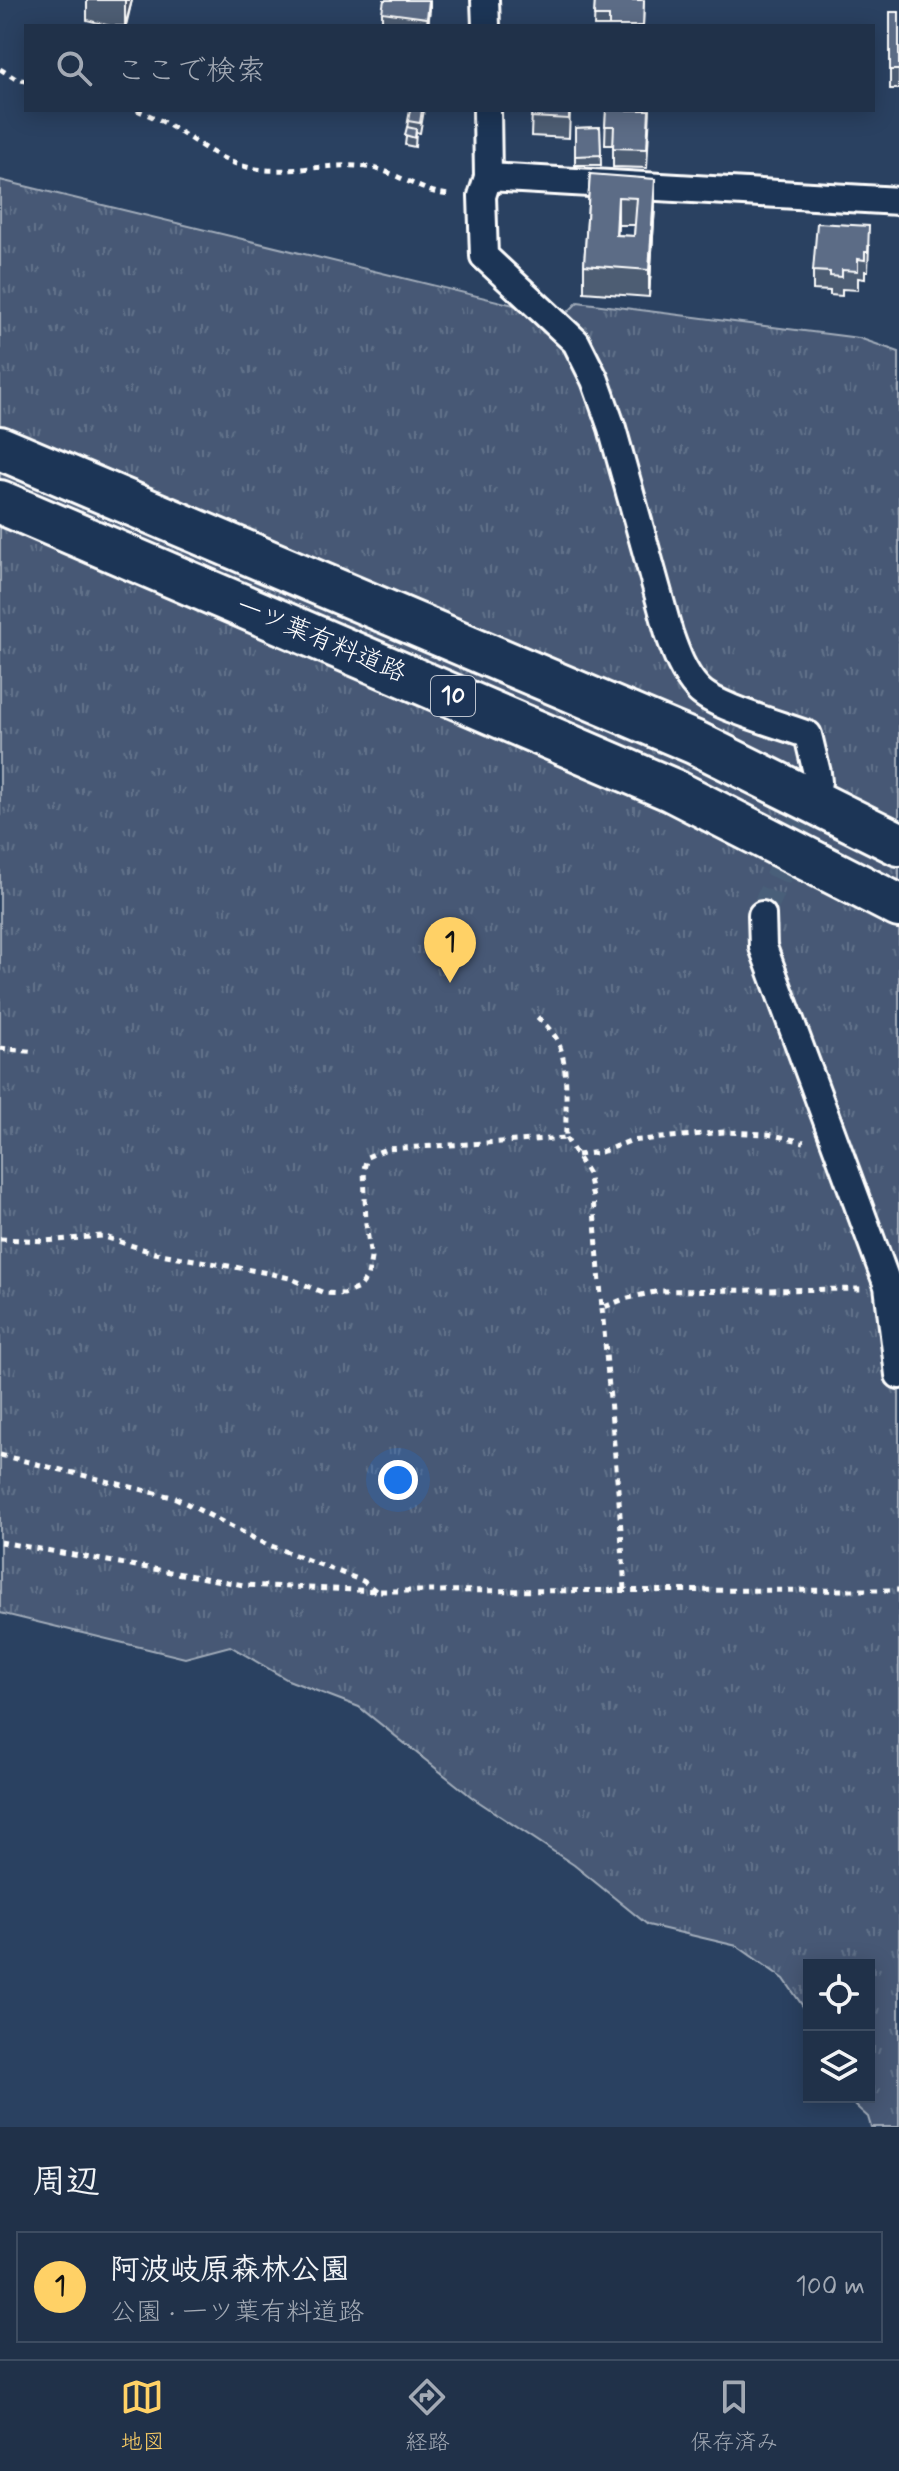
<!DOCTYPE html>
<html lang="ja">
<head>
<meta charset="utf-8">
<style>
	body { margin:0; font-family:Mynerve,"Klee One",sans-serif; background:#2d3d53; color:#f1f3f6 }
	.controls { position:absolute; right:24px; bottom:24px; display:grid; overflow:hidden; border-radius:0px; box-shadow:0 4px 20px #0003 }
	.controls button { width:72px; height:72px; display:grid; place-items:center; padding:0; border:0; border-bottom:2px solid #3d4c61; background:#203149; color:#f1f3f6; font:40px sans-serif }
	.you { position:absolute; left:398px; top:1480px; width:28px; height:28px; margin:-20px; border:6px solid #fff; border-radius:50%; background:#1a73e8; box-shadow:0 0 0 12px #1a73e833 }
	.badge { display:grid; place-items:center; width:52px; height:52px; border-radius:50%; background:#ffd166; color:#111; font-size:26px; font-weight:700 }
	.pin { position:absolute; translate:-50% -66px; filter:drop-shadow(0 2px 4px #0008) }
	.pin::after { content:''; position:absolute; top:42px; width:28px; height:24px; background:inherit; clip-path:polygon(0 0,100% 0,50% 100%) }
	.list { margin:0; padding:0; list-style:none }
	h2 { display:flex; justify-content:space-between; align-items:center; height:104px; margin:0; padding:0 32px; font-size:34px }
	h2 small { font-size:26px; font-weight:400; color:#a2a9b4 }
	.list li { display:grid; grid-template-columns:52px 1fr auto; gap:24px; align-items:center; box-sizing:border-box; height:112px; margin:0 16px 16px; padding:0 16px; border:2px solid #3d4c61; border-radius:0px }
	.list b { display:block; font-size:30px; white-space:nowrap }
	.list p { margin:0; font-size:26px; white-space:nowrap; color:#a2a9b4 }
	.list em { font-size:26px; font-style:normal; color:#a2a9b4 }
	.icon { flex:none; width:44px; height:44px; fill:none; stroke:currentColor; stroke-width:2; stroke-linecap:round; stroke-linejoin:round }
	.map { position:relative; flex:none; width:899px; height:2127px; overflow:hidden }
	.search { position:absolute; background:#203149; box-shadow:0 4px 20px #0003; left:24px; right:24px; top:24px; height:88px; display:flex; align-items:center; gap:20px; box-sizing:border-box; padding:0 28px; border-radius:0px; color:#a2a9b4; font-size:30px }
	.sheet { height:232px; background:#203149 }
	nav { display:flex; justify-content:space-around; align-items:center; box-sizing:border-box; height:112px; border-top:2px solid #3d4c61; background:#203149; font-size:22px; color:#a2a9b4 }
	nav a { display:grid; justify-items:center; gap:4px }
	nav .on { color:#ffd166 }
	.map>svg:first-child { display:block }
	.park { fill:url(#park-tufts); stroke:#a2acba; stroke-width:2 }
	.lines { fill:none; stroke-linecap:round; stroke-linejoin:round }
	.minor-tunnel { stroke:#4a5e79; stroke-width:26; stroke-dasharray:26 13; stroke-linecap:butt }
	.minor-casing { stroke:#fff; stroke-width:32 }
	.primary-casing { stroke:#fff; stroke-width:48 }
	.path { stroke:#fff; stroke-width:5; stroke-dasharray:6 6; stroke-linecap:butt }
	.minor { stroke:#1d3557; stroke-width:26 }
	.primary { stroke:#1d3557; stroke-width:42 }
	.wall { fill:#4e5d73; stroke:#fff; stroke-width:2; fill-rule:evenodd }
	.shaded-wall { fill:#404c5e; stroke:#fff; stroke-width:2 }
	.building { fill:#5b6c86; stroke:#fff; stroke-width:2; fill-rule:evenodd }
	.labels { text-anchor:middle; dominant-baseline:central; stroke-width:7; stroke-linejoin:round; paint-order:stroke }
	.shield { fill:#1d3557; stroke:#bbc2cd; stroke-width:2 }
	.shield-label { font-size:24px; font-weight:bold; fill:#fff }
	.street-label { font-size:26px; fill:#fff; stroke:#1d3557 }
</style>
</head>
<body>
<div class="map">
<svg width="899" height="2127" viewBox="0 0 899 2127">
	<defs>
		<pattern id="park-tufts" width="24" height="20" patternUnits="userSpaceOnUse" patternTransform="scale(2)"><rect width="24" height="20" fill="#465975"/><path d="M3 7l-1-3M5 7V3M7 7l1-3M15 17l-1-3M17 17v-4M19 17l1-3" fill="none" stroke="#62728a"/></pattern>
	</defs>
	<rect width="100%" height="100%" fill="#2a4161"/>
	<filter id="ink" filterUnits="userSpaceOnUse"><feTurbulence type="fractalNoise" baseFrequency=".0125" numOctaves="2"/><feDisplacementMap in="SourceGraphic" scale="16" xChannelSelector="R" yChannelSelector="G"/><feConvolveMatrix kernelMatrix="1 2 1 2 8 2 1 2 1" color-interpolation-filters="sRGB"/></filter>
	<g filter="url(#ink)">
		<polygon class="park" points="0,180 563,317 578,302 859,338 899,352 899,2127 871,2127 868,2117 846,2097 869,2097 869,1965 809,1965 809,2015 784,1979 737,1946 648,1925 574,1865 473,1798 359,1707 288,1680 230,1646 185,1658 0,1613"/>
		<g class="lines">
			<polyline class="minor-tunnel" points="762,915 816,786"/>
			<g class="minor-casing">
				<g id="minor">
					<polyline points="485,0 486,26"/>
					<path d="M 487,110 L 488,177 L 482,196 L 484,256 L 576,342 L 595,380 L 612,428 L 669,633 C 676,653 683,673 698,689 C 714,707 782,725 808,735 L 817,773 L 818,782"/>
					<polyline points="488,177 899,201"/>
					<polyline points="762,915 763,947 888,1286 899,1375"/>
				</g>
			</g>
			<g class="primary-casing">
				<g id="primary">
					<polyline points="0,448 696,743 899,844"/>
					<polyline points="0,502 672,790 899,906"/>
				</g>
			</g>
			<g class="path">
				<polyline points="0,69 16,79 26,81"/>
				<path d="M 137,110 C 146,114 156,118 165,123 C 194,139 217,161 251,168 C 291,176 332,160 373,168 C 401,174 425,195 453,195"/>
				<polyline points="0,1048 36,1052"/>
				<polyline points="566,1138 588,1174 593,1198 602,1308 624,1299 659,1291 861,1289"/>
				<polyline points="577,1155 601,1152 630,1141 724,1132 768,1134 804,1142"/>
				<path d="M 0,1239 L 46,1241 L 102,1236 L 155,1253 L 268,1273 L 289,1278 L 324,1293 L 344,1294 L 359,1288 L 368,1276 L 371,1258 L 366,1224 L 364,1169 L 367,1157 L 386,1149 L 566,1138 C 565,1109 570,1062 556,1038 C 550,1029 543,1022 535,1015"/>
				<polyline points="602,1308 619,1501 625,1590"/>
				<polyline points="0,1455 176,1498 261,1542 363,1581 376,1591"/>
				<polyline points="0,1542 244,1585 377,1591 899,1590"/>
			</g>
			<use href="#minor" class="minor"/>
			<use href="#primary" class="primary"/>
		</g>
		<g class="wall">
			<polygon points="87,0 132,0 126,26 110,26 87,20"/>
			<polygon points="430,0 428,26 382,26 382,12"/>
			<polygon points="595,0 644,0 643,26 594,26"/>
			<rect x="890" y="12" width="9" height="77"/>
			<polygon points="424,110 420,133 416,132 415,147 405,145 408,121"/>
			<polygon points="532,110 570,110 569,138 531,136"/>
			<polygon points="606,110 650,110 647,168 613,167 613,145 605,145"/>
			<polygon points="600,127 601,165 575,165 575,128"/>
			<path d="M 590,174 L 655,206 L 649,297 L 584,292 L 584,265 ZM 618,225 L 635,225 L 634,236 L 617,235 Z"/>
			<polygon points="869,246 868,271 865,271 865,279 858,278 858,290 842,289 842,296 830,295 830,291 813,290 813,271"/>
		</g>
		<g class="shaded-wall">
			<polygon points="125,0 132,0 125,26"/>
			<polygon points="429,0 430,0 430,10 428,26 427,26"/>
			<polygon points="655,179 655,206 649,297 649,270"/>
			<polygon points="618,197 618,225 616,262 616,235"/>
		</g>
		<g class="building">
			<polygon points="384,0 429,0 427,18 382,12"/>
			<polygon points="595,0 644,0 643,26 609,26 609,16 594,16"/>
			<rect x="890" y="12" width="9" height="58"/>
			<polygon points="410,110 422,110 420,123 408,121"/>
			<polygon points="532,110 569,110 569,119 531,117"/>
			<polygon points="606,110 649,110 647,149 613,148 614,126 605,126"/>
			<polygon points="407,127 416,129 415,138 405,135"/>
			<polygon points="600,127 601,155 575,156 575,128"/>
			<path d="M 590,174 L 655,179 L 649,270 L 584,265 ZM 618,197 L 637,198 L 634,236 L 616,235 Z"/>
			<polygon points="817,223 869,226 868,252 865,252 865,260 858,259 858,271 842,270 842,277 830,276 830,272 813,271"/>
		</g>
	</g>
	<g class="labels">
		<rect class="shield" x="431" y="676" width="44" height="40" rx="6"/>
		<g class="shield-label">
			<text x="453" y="696">10</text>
		</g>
		<g class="street-label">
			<text transform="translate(321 640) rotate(23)">一ツ葉有料道路</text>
		</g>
	</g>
</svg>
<div class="controls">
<button><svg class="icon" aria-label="locate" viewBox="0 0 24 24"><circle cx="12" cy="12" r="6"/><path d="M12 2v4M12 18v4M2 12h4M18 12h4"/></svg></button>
<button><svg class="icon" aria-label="layers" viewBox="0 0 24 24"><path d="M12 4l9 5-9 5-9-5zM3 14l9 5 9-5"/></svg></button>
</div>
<div class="you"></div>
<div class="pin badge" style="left:450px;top:983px">1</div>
<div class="search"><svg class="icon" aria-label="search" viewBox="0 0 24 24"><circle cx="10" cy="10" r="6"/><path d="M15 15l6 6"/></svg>ここで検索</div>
</div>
<section class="sheet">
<h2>周辺<small></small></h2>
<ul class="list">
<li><span class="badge">1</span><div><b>阿波岐原森林公園</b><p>公園 · 一ツ葉有料道路</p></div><em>100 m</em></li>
</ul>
</section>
<nav>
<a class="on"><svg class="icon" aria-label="map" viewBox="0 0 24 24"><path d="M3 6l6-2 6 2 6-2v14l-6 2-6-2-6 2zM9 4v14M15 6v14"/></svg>地図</a>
<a><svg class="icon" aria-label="directions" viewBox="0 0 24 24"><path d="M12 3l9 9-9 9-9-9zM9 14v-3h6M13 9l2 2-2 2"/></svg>経路</a>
<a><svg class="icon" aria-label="saved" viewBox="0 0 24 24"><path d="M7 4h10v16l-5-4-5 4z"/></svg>保存済み</a>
</nav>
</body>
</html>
